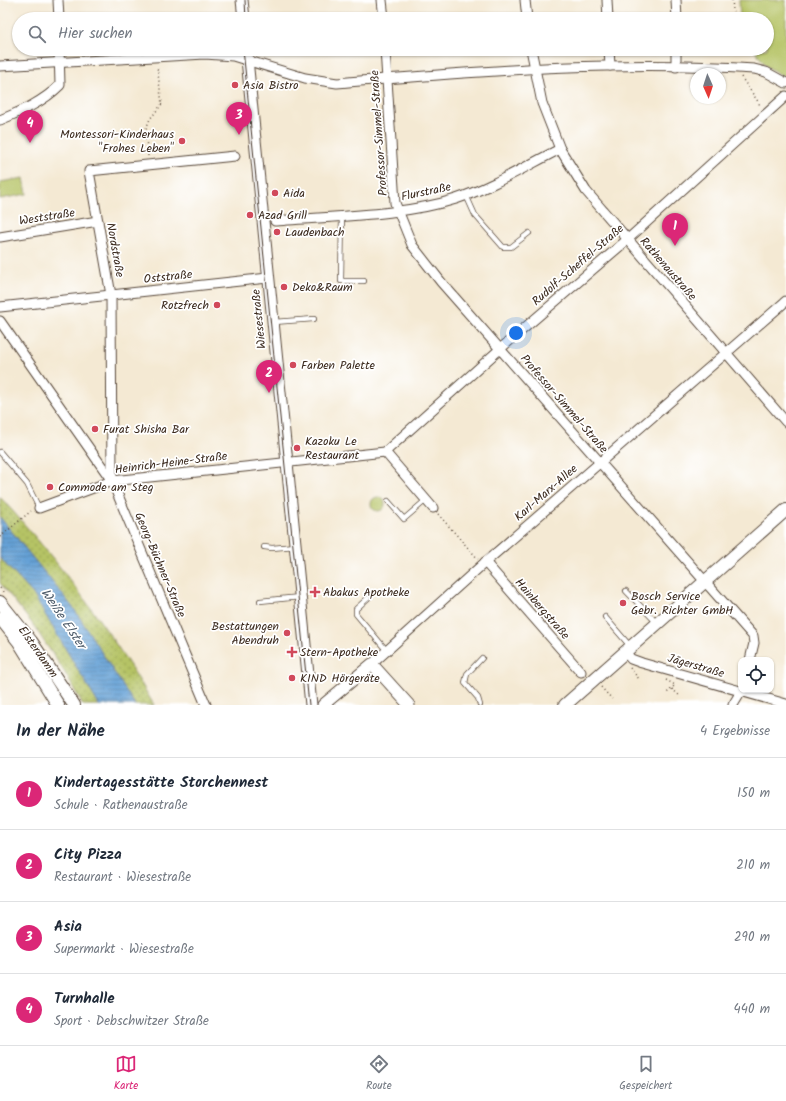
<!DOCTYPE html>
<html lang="de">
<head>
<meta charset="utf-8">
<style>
	body { margin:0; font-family:Kalam,sans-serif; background:#f2f2f3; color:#1f2937 }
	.controls { position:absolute; right:12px; bottom:12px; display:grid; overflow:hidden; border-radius:8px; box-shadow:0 1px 3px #0004 }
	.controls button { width:36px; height:36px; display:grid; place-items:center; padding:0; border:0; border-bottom:1px solid #e0e1e3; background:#fff; color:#1f2937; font:20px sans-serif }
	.compass { position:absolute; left:690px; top:68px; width:36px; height:36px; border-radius:50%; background:#fff; box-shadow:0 1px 3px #0004; rotate:177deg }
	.you { position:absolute; left:516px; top:333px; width:14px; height:14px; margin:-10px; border:3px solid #fff; border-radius:50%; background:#1a73e8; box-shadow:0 0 0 6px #1a73e833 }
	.badge { display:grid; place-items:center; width:26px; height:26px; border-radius:50%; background:#db2777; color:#fff; font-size:13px; font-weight:700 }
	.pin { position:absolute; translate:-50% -33px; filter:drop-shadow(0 1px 2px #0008) }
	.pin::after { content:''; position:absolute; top:21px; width:14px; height:12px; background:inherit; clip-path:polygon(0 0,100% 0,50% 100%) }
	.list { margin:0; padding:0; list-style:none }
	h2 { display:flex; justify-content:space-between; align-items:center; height:52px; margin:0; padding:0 16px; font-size:17px }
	h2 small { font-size:13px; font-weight:400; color:#747a83 }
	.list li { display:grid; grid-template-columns:26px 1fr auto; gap:12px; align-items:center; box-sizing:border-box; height:72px; padding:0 16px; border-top:1px solid #e0e1e3 }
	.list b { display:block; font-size:15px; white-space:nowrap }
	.list p { margin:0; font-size:13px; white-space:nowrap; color:#747a83 }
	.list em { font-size:13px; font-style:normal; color:#747a83 }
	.icon { flex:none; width:22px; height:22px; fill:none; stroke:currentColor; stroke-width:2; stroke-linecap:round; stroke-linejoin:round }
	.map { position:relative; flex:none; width:786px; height:705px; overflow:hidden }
	.search { position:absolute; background:#fff; box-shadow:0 1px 3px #0004; left:12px; right:12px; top:12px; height:44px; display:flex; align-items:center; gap:10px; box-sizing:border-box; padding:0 14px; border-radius:22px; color:#747a83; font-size:15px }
	.sheet { height:340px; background:#fff }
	nav { display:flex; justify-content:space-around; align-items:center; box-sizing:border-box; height:56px; border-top:1px solid #e0e1e3; background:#fff; font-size:11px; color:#747a83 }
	nav a { display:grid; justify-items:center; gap:2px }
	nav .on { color:#db2777 }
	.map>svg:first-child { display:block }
	.grass { fill:url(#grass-dots); stroke:#787642 }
	.park { fill:url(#park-tufts); stroke:#787642 }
	.garden { fill:#b5c365; stroke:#787642 }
	.water { fill:url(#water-rules); stroke:#50667a }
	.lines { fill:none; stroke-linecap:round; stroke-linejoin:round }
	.service-casing { stroke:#574739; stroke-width:6 }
	.minor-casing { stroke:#574739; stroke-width:11 }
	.tertiary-casing { stroke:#574739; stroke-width:13 }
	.secondary-casing { stroke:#574739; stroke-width:14 }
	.path { stroke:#574739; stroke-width:1.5; stroke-dasharray:1 3; stroke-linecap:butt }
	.service { stroke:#fff; stroke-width:4.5 }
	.minor { stroke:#fff; stroke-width:9 }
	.tertiary { stroke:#fff; stroke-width:11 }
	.secondary { stroke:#fff; stroke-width:12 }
	.tram { stroke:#3b2a1e; stroke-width:1 }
	.poi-dot { fill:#d1495b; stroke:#fff; stroke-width:1.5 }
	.labels { text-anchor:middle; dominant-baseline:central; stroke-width:3.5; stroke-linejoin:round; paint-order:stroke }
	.poi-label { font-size:12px; fill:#3b2a1e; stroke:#fff; text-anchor:start }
	.street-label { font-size:12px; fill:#3b2a1e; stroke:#fff }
	.water-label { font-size:13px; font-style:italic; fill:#4c5a68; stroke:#fff }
</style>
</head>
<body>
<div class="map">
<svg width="786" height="705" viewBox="0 0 786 705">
	<defs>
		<pattern id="grass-dots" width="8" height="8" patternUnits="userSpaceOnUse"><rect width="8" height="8" fill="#b5c365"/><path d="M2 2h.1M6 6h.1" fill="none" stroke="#949f53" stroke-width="1.8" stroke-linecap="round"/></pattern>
		<pattern id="park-tufts" width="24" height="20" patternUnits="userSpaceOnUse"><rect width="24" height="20" fill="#b5c365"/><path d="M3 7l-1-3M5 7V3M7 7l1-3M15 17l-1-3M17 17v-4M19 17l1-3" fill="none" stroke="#949f53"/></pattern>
		<pattern id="water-rules" width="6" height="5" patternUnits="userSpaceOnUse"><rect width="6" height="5" fill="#65a1d6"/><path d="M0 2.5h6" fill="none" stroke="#5483ad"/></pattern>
	</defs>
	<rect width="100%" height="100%" fill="#fff"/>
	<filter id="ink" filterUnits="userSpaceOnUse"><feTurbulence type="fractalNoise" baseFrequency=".025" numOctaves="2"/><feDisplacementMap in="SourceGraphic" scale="8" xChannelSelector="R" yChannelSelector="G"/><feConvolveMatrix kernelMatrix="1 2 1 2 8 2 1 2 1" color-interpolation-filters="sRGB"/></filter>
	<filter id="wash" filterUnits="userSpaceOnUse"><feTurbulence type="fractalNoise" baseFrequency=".012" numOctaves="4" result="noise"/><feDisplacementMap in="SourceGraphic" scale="16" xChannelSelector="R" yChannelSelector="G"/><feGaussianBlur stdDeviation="0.9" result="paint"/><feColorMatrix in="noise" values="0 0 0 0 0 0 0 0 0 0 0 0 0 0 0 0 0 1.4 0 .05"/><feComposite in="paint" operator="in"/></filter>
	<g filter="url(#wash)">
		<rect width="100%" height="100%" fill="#f4e9d3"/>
		<g class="grass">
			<path d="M 0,497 C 58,560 111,631 154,705 L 135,705 L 74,609 L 0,517 Z"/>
			<polygon points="0,558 33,594 99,705 83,705 62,668 31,622 0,583"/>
		</g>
		<circle class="park" cx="378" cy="504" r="7"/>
		<g class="garden">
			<polygon points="739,0 786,0 786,78 766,66 754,49 767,49 767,19 740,19"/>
			<polygon points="24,178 27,194 0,199 0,182"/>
		</g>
		<polygon class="water" points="0,517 74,609 135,705 99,705 33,594 0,558"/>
	</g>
	<g filter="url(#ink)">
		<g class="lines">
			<g class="service-casing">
				<g id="service">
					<polyline points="466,195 475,215 503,247 511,247 529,233"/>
					<polyline points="342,215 341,281 364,281"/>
					<polyline points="274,322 314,319"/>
					<polyline points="0,452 27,484 39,508"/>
					<polyline points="388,501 404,519 426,500"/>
					<polyline points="264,547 272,548 295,546"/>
					<polyline points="626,591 656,622"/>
					<polyline points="368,598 356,609 356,614 387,651"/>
					<polyline points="260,601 300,597"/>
					<polyline points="605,617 630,646"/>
					<polyline points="480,705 478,698 465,683 467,674 482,658"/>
				</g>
			</g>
			<g class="minor-casing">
				<g id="minor">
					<polyline points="58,0 59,19"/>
					<polyline points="382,0 384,19"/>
					<polyline points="525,0 527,19"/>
					<polyline points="607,0 608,19"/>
					<polyline points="676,0 677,19"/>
					<polyline points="385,49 395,203 412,245 441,282 753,636 754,643 750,660"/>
					<polyline points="531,49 542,103 560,149 586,191 786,422"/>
					<polyline points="609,49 610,66"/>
					<polyline points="676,49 676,67"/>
					<path d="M 0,66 L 205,54 L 233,56 L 305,78 L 337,83 C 476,72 615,59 754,69 L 766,72 L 786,83"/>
					<path d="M 0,120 C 22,111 43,102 60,85 L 59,49"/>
					<path d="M 275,221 C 332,216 402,216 456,199 C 492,187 526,166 560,149"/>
					<polyline points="0,237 98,221"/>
					<polyline points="0,307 268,278"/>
					<polyline points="0,321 112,481 206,705"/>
					<polyline points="385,452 433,508"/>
					<polyline points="112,481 111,295 89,171 235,156"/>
					<polyline points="39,508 112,481 385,452 500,349 627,240 786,96"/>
					<polyline points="485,562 581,672"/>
					<polyline points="625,652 631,659 642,663 786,704"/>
					<polyline points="372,664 482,565 786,301"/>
					<polyline points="733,705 742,690"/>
				</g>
			</g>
			<g class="tertiary-casing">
				<g id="tertiary">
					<polyline points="242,0 244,19"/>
					<polyline points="246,49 311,705"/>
					<polyline points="323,705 372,664 409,705"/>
				</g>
			</g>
			<g class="secondary-casing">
				<g id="secondary">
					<polyline points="0,602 31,641 74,705"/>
					<polyline points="0,618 19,642 58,705"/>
					<polyline points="565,705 786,510"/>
				</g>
			</g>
			<g class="path">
				<polyline points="732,0 734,19"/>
				<polyline points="741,77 759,103 760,107"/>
				<polyline points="148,156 145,131 150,119 162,104 157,66"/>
				<polyline points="438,514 478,559"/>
				<polyline points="0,537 31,511"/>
				<polyline points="0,588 4,593"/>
				<polyline points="630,668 639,679"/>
				<polyline points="666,680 675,685 666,694"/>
				<polyline points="601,687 612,699"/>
				<polyline points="672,689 680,696"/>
			</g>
			<use href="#service" class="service"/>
			<use href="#minor" class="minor"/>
			<use href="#tertiary" class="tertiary"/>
			<use href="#secondary" class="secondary"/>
			<g class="tram">
				<polyline points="245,0 246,19"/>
				<polyline points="243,49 309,705"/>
			</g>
		</g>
	</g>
	<g class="poi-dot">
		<circle cx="235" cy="85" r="4"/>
		<circle cx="182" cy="141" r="4"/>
		<circle cx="275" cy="193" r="4"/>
		<circle cx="250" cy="215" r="4"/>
		<circle cx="277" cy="232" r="4"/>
		<circle cx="284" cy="287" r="4"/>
		<circle cx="217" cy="305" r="4"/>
		<circle cx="293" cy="365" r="4"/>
		<circle cx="95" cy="429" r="4"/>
		<circle cx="297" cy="448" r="4"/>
		<circle cx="50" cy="487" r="4"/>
		<path d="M313 586h4v4h4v4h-4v4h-4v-4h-4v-4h4z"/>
		<circle cx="623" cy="603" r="4"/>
		<circle cx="287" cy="633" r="4"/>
		<path d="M290 646h4v4h4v4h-4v4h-4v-4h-4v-4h4z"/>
		<circle cx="292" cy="678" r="4"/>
	</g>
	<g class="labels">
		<g class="poi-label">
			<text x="243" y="85">Asia Bistro</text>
			<text x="174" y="134" text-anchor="end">Montessori-Kinderhaus<tspan x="174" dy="14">"Frohes Leben"</tspan></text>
			<text x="283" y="193">Aida</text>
			<text x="258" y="215">Azad Grill</text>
			<text x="285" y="232">Laudenbach</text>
			<text x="292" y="287">Deko&amp;Raum</text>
			<text x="209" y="305" text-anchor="end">Rotzfrech</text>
			<text x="301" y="365">Farben Palette</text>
			<text x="103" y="429">Furat Shisha Bar</text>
			<text x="305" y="441">Kazoku Le<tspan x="305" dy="14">Restaurant</tspan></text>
			<text x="58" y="487">Commode am Steg</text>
			<text x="323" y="592">Abakus Apotheke</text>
			<text x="631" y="596">Bosch Service<tspan x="631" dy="14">Gebr. Richter GmbH</tspan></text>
			<text x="279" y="626" text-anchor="end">Bestattungen<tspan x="279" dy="14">Abendruh</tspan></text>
			<text x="300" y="652">Stern-Apotheke</text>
			<text x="300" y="678">KIND Hörgeräte</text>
		</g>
		<g class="street-label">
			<text transform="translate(379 133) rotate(-94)">Professor-Simmel-Straße</text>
			<text transform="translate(426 192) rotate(-12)">Flurstraße</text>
			<text transform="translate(47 217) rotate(-9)">Weststraße</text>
			<text transform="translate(115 250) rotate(80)">Nordstraße</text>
			<text transform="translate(578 265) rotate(-41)">Rudolf-Scheffel-Straße</text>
			<text transform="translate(668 269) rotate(49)">Rathenaustraße</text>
			<text transform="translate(168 277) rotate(-6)">Oststraße</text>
			<text transform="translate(259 319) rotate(-96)">Wiesestraße</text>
			<text transform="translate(564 404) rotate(49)">Professor-Simmel-Straße</text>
			<text transform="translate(171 463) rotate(-7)">Heinrich-Heine-Straße</text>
			<text transform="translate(546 493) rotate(-41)">Karl-Marx-Allee</text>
			<text transform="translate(160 565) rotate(67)">Georg-Büchner-Straße</text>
			<text transform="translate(542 609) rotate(49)">Hainbergstraße</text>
			<text transform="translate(38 652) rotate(55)">Elsterdamm</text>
			<text transform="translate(696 666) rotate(16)">Jägerstraße</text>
		</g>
		<g class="water-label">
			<text transform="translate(63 619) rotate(56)">Weiße Elster</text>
		</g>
	</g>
</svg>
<div class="controls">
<button><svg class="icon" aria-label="locate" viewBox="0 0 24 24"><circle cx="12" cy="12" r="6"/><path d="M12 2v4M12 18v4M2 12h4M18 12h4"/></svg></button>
</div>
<svg class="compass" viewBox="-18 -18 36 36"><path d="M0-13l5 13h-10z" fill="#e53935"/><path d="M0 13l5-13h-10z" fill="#747a83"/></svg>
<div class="you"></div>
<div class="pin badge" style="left:675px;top:246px">1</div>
<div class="pin badge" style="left:269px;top:393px">2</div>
<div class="pin badge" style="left:239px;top:135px">3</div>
<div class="pin badge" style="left:30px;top:143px">4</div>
<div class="search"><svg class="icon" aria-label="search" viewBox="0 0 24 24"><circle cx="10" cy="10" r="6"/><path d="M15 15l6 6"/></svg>Hier suchen</div>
</div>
<section class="sheet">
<h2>In der Nähe<small>4 Ergebnisse</small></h2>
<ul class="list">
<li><span class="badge">1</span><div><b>Kindertagesstätte Storchennest</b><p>Schule · Rathenaustraße</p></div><em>150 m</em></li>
<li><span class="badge">2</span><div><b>City Pizza</b><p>Restaurant · Wiesestraße</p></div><em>210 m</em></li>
<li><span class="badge">3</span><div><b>Asia</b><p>Supermarkt · Wiesestraße</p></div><em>290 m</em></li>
<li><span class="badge">4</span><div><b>Turnhalle</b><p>Sport · Debschwitzer Straße</p></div><em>440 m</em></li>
</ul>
</section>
<nav>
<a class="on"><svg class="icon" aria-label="map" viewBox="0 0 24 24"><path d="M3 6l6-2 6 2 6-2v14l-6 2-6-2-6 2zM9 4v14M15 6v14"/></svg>Karte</a>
<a><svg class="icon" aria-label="directions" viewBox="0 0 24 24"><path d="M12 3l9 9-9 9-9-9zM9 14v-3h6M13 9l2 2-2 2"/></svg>Route</a>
<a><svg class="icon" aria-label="saved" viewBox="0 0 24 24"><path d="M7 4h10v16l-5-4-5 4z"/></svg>Gespeichert</a>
</nav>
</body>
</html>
